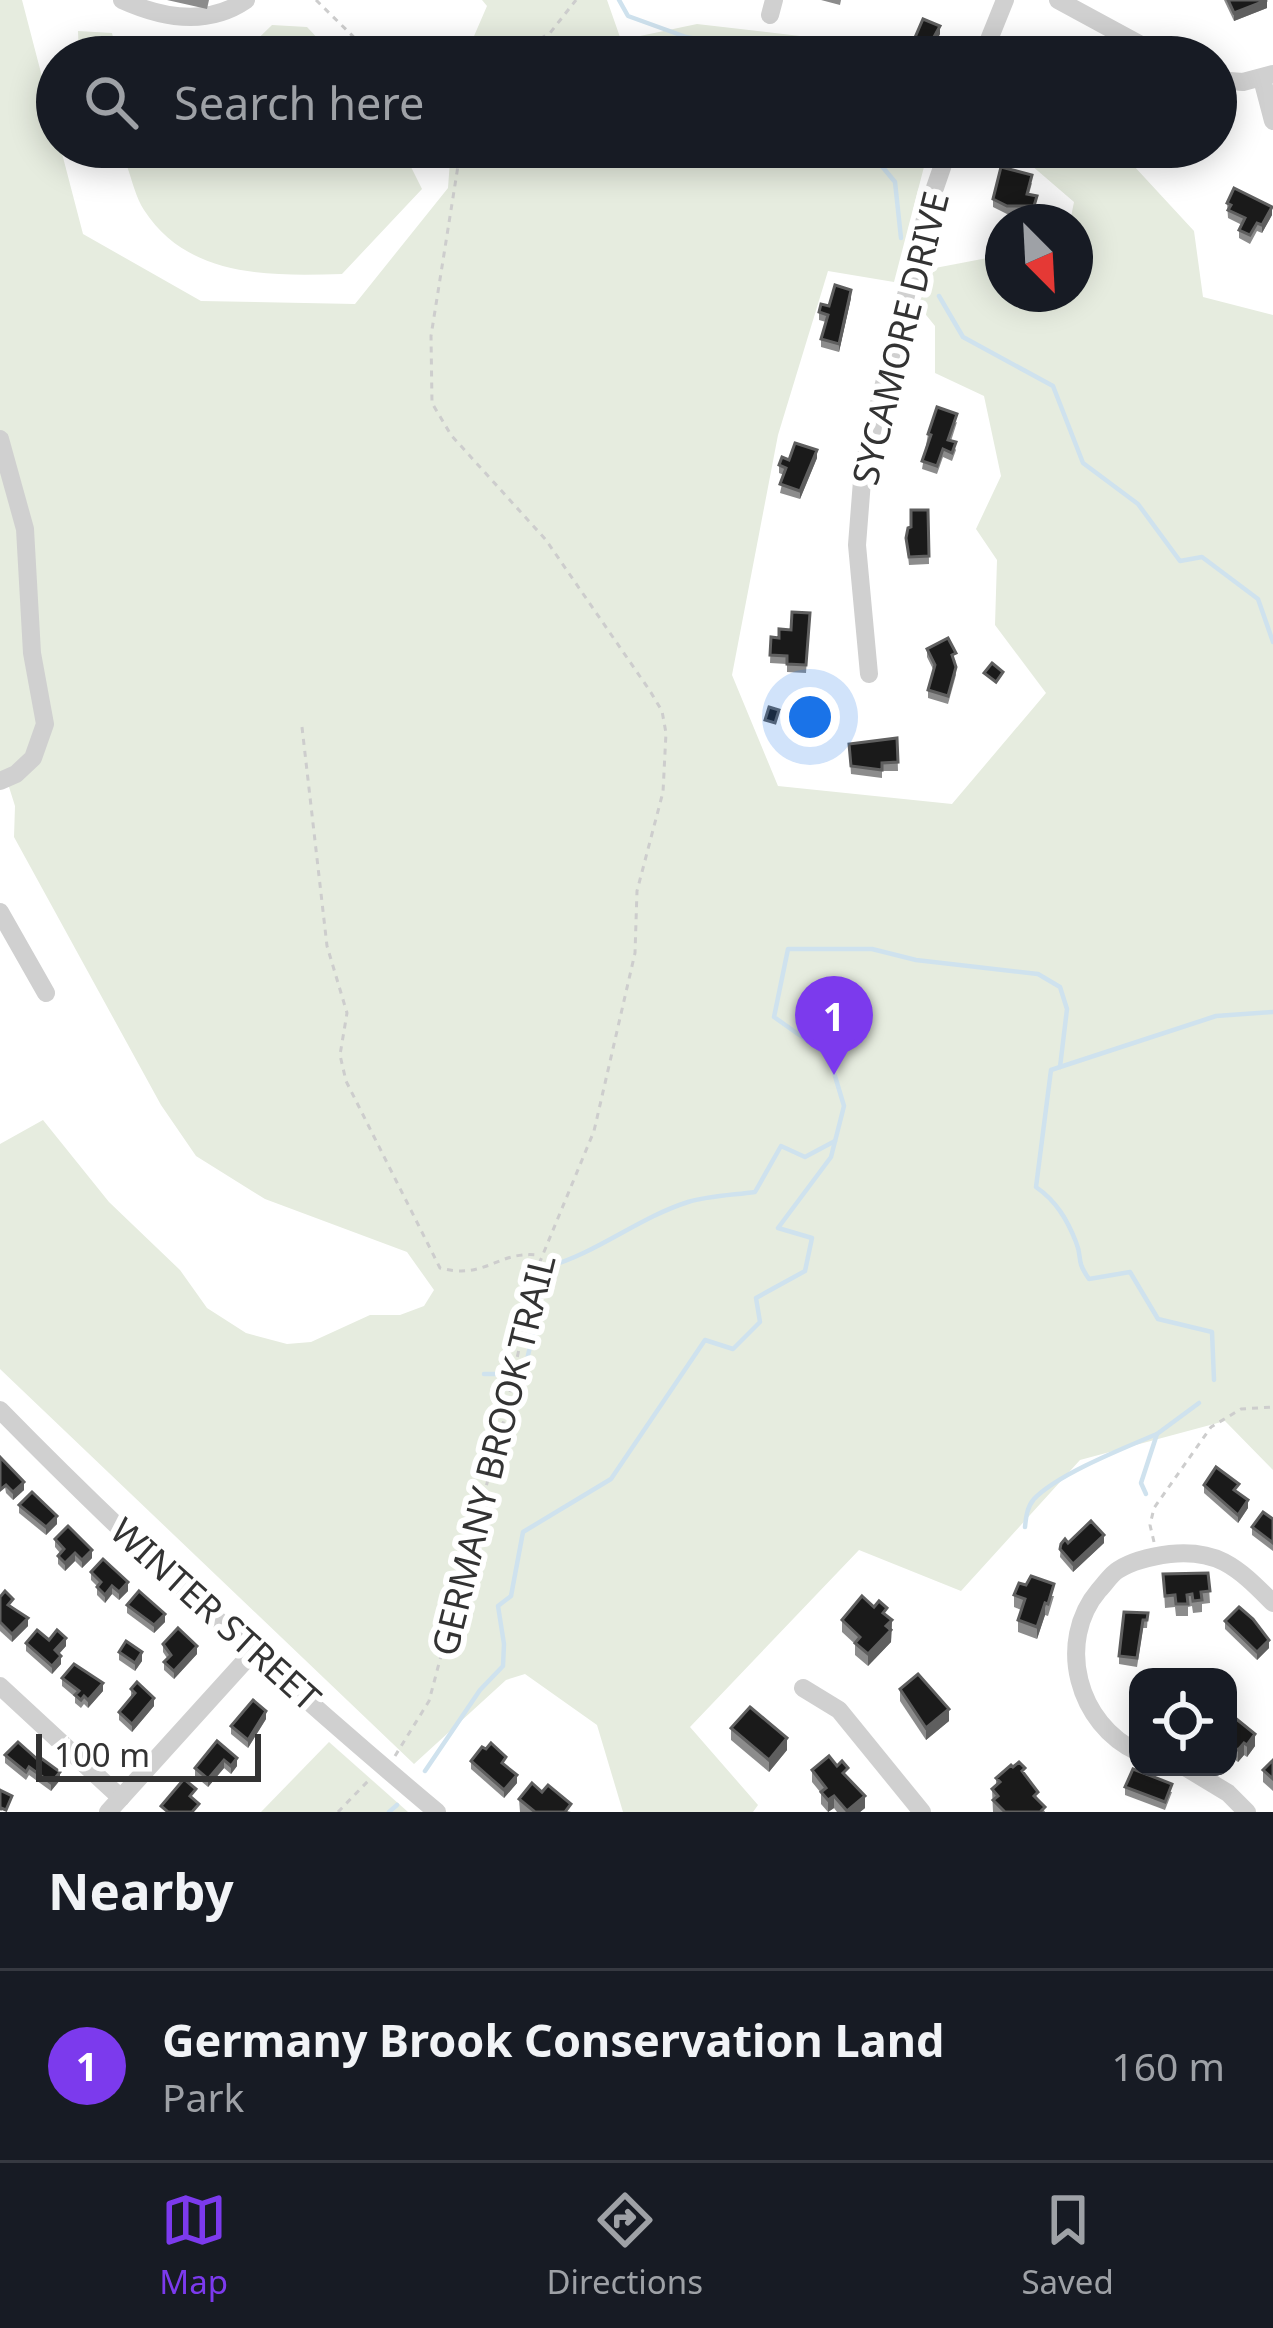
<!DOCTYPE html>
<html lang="en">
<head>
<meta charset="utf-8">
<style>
	body { margin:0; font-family:"Noto Sans",sans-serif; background:#20242c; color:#f1f3f6 }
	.controls { position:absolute; right:36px; bottom:36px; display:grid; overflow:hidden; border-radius:24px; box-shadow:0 6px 30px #0003 }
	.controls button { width:108px; height:108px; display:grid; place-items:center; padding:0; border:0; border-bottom:3px solid #363941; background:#171b24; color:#f1f3f6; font:60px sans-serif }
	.compass { position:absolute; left:985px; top:204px; width:108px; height:108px; border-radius:50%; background:#171b24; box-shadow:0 6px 30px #0003; rotate:156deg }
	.scale { position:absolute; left:36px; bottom:30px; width:225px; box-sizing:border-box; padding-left:12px; border:6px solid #333; border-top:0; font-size:33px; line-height:42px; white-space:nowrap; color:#333; -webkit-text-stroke:9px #fff; paint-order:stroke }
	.you { position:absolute; left:810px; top:717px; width:42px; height:42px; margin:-30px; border:9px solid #fff; border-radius:50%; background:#1a73e8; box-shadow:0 0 0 18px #1a73e833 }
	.badge { display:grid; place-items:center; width:78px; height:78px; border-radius:50%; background:#7c3aed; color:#fff; font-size:39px; font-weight:700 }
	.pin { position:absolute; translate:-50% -99px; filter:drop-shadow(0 3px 6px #0008) }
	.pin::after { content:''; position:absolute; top:63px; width:42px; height:36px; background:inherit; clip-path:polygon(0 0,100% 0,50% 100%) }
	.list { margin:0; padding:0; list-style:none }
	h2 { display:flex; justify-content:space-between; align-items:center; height:156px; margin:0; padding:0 48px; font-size:51px }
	h2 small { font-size:39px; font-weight:400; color:#9ea1a6 }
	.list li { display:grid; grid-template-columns:78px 1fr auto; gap:36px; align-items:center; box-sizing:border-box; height:192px; padding:0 48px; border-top:3px solid #363941 }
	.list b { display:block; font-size:45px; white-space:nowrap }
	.list p { margin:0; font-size:39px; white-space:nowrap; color:#9ea1a6 }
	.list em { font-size:39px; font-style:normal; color:#9ea1a6 }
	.icon { flex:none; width:66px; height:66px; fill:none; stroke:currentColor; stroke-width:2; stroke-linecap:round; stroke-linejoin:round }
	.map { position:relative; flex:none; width:1273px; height:1812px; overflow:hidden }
	.search { position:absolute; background:#171b24; box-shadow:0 6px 30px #0003; left:36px; right:36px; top:36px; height:132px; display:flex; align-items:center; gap:30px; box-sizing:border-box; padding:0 42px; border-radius:66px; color:#9ea1a6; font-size:45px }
	.sheet { height:348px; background:#171b24 }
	nav { display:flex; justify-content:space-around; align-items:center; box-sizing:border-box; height:168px; border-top:3px solid #363941; background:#171b24; font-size:33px; color:#9ea1a6 }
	nav a { display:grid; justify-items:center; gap:6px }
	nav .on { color:#7c3aed }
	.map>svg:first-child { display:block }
	.green { fill:#e6ecdf }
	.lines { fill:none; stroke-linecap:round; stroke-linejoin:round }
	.stream { stroke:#cfe2ee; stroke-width:4.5 }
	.path { stroke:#cdcdcd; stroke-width:3; stroke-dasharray:6 6; stroke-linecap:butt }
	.minor { stroke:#d0d0d0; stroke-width:18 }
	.wall { fill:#8c8c8c }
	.shaded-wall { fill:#5f5f5f }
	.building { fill:#1a1a1a; stroke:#5f5f5f; stroke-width:3 }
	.labels { text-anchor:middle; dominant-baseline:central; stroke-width:12; stroke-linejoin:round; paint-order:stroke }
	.street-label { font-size:36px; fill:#333; stroke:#fff }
</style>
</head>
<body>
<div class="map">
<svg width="1273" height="1812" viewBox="0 0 1273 1812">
	<rect width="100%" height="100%" fill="#fff"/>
	<g class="green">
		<polygon points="0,0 22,0 83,234 201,301 355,304 448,188 451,147 913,147 925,163 894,282 828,271 778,435 732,675 778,786 952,804 1046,693 995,625 997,560 976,529 1001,476 984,396 935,373 935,326 918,305 935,268 1003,255 1003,294 1075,294 1075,222 1070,222 1074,202 1031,165 991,147 1141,147 1133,165 1194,231 1203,297 1273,315 1273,1470 1225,1421 1080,1460 961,1591 859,1550 690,1727 758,1805 753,1812 623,1812 597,1725 525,1674 506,1680 414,1764 0,1369 0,1144 43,1120 109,1202 180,1270 207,1308 246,1333 287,1344 311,1342 370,1315 400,1315 424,1306 434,1290 407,1252 265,1199 196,1156 161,1105 14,837 15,806 4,771 0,772"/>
		<polygon points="482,0 607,0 621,40 697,24 859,43 864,57 465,57 487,6"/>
		<polygon points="272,25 307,27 335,57 239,57"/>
		<polygon points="78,31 112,33 114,41 143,39 145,57 79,57"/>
		<path d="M 146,147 L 401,147 L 422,189 L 342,274 C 269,276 188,278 144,210 C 136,198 132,180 127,166 Z"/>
		<polygon points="329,1742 408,1812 261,1812"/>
	</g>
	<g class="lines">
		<g class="stream">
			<polyline points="619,0 628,16 686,37 789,57"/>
			<polyline points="866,147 895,182 901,238"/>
			<polyline points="939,296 963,337 1053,386 1083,463 1138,504 1180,561 1202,557 1258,599 1273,642"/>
			<path d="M 1060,1067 L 1051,1070 L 1036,1187 C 1056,1201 1067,1219 1076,1242 C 1083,1259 1075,1259 1089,1279 L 1130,1272 L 1158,1319 L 1212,1332 L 1214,1380"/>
			<path d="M 537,1312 L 547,1267 C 597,1253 638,1218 688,1202 C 708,1196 733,1195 755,1192 L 781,1146 L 805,1157 L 835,1141"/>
			<polyline points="524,1373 534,1329"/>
			<polyline points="484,1374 509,1374"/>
			<polyline points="1146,1494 1141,1483 1157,1434 1199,1403"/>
			<path d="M 1025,1527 C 1026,1517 1027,1507 1034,1499 C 1058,1474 1124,1448 1157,1434"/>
			<polyline points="425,1771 480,1690 503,1666 504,1644 498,1606 511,1596 523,1532 611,1479 705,1340 733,1349 760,1322 756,1298 805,1271 812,1238 778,1228 831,1157 844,1106 829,1056 774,1017 788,949 872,949 916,960 1038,974 1060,987 1067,1009 1060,1067 1216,1016 1273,1012"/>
			<polyline points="389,1812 397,1805"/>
		</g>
		<g class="path">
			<polyline points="316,0 374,57"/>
			<polyline points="509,57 550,33 576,0"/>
			<path d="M 302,727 L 327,946 L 347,1013 L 340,1055 L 346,1081 L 440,1268 C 486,1280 497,1251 537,1255"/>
			<polyline points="1154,1542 1150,1525 1154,1508 1211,1427 1241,1409 1273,1407"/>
			<polyline points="395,1756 429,1701 506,1412 534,1276 594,1131 635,953 637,891 663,792 666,733 662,711 650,691 546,540 451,435 432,403 431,336 461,147"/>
			<polyline points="338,1812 370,1779"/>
		</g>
		<g class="minor">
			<path d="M 122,0 C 164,19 208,26 246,0"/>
			<polyline points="1058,0 1163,57"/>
			<polyline points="770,15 774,0"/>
			<polyline points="982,57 1005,0"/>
			<polyline points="1262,79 1273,121"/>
			<polyline points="1216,80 1243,82 1273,74"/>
			<polyline points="0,439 25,529 32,653 45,724 33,758 16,774 0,781"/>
			<polyline points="869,674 857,545 863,468 927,211 949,147"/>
			<polyline points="0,912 46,993"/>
			<path d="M 0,1410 C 138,1551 286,1685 437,1812"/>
			<polyline points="0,1686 121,1798"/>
			<polyline points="803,1688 839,1710 922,1812"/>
			<path d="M 1138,1752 C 1078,1725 1055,1642 1099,1590 C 1105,1584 1111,1574 1118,1570 C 1132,1561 1154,1556 1170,1554 C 1189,1552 1206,1553 1224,1562 C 1243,1572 1258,1588 1273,1603"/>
			<polyline points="1185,1767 1228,1793 1247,1812"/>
			<polyline points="108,1812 253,1652"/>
		</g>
	</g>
	<g class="wall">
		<polygon points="167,0 209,0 207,9"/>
		<polygon points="821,0 841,0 840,5"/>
		<polygon points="1224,0 1267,0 1267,8 1234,21"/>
		<polygon points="940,34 927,57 902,56 902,48 913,42"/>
		<polygon points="1032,183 1029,194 1037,205 1034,214 1007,214 993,207 993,199"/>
		<polygon points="1227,203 1272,215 1262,233 1257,231 1250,244 1239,238 1239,230 1242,225 1228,218"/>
		<polygon points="851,298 839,352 821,347 821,339 826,322 819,320 819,312 829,306"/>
		<polygon points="957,422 951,441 956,450 952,461 943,457 937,474 922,469 928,434"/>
		<polygon points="817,458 800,499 780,493 784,475 779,473 779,465 789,460"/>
		<polygon points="928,510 929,564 909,565 906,538 911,527"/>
		<polygon points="810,613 806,673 787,672 787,664 770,663 771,637 779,638 791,630"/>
		<polygon points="927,649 956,661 954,662 956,675 948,704 928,698 928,690 934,671 927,657"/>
		<polygon points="897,738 898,771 882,771 882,778 851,774 849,744"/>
		<polygon points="0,1457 24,1490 13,1500 6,1493"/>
		<polygon points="1204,1485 1239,1492 1248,1508 1238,1523 1204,1493"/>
		<polygon points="19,1505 57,1524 46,1535 19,1513"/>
		<polygon points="1273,1519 1273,1551 1252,1535 1252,1527"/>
		<polygon points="55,1539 92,1558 82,1568 75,1561 65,1571 58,1564 58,1556 60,1553 55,1547"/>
		<polygon points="1104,1543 1073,1572 1060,1557 1061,1544"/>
		<polygon points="91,1572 128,1591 119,1600 112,1594 105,1603 97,1595 97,1586 91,1580"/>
		<polygon points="1208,1573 1210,1603 1202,1604 1202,1612 1193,1613 1192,1606 1188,1607 1188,1616 1176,1616 1175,1607 1165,1608 1163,1574"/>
		<polygon points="1014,1595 1054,1596 1048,1616 1045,1615 1037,1639 1018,1632 1018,1620 1021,1610 1014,1607"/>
		<polygon points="0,1597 13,1607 28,1626 12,1642 0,1631"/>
		<polygon points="127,1605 165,1622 154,1633 127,1613"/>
		<polygon points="1148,1613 1147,1628 1143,1628 1137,1667 1119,1664 1119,1656"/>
		<polygon points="887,1616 892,1620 891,1642 868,1666 855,1655 855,1644 842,1632 842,1620"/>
		<polygon points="1225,1621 1269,1648 1257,1660 1225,1629"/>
		<polygon points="49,1640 66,1646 59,1654 61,1664 52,1674 26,1651 26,1643"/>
		<polygon points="163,1644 197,1654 174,1679 164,1670 164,1662 167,1658 163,1652"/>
		<polygon points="119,1652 142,1661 135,1671 119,1660"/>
		<polygon points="62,1678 103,1691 88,1708 84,1704 81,1708 75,1703 75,1697 62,1686"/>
		<polygon points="131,1689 154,1706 132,1732 119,1720 119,1712 131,1698"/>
		<polygon points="900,1689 949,1721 926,1740 900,1701"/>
		<polygon points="1228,1714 1255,1746 1247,1757 1244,1755 1238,1762 1228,1755"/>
		<polygon points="266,1719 248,1748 231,1734 231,1726"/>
		<polygon points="731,1728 787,1750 769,1772 731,1740"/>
		<polygon points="217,1741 237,1766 231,1774 224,1768 208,1787 195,1776 195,1768"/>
		<polygon points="5,1755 60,1780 51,1791 29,1775 26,1780 5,1763"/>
		<polygon points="1273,1760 1273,1791 1263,1782 1263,1770"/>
		<polygon points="471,1761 506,1765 517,1783 504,1798 471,1769"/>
		<polygon points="812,1770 848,1778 865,1808 860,1812 837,1812 834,1808 828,1812 821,1804 821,1793 812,1782"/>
		<polygon points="1025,1775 1045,1812 993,1812 992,1789 996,1785 996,1778"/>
		<polygon points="1125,1787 1172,1792 1165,1810 1125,1795"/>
		<polygon points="519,1799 571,1812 520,1812"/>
	</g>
	<g class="shaded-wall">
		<polygon points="1267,0 1267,8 1234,21 1234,13"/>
		<polygon points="940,26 940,34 927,57 923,57"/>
		<polygon points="1272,207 1272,215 1262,233 1262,225"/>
		<polygon points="851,290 851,298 839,352 839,344"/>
		<polygon points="817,450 817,458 800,499 800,491"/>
		<polygon points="24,1482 24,1490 13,1500 13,1492"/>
		<polygon points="1248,1500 1248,1508 1238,1523 1238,1515"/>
		<polygon points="57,1516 57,1524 46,1535 46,1527"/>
		<polygon points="1104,1535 1104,1543 1073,1572 1073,1564"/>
		<polygon points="92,1550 92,1558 82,1568 82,1560"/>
		<polygon points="75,1553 75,1561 65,1571 65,1563"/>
		<polygon points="128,1582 128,1591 119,1600 119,1592"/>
		<polygon points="112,1586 112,1594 105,1603 105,1595"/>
		<polygon points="1045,1603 1045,1615 1037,1639 1037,1627"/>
		<polygon points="165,1614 165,1622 154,1633 154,1625"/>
		<polygon points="28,1618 28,1626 12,1642 12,1634"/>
		<polygon points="892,1620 891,1642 868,1666 868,1654"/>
		<polygon points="66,1638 66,1646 55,1658 55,1650"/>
		<polygon points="1269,1640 1269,1648 1257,1660 1257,1652"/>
		<polygon points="197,1646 197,1654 174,1679 174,1671"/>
		<polygon points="142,1652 142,1661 135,1671 135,1663"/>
		<polygon points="61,1656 61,1664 52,1674 52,1666"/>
		<polygon points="103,1683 103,1691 88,1708 88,1700"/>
		<polygon points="154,1698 154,1706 132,1732 132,1724"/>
		<polygon points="949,1709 949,1721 926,1740 926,1728"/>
		<polygon points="266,1711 266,1719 248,1748 248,1740"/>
		<polygon points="1255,1734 1255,1746 1247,1757 1247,1745"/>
		<polygon points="787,1738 787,1750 769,1772 769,1760"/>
		<polygon points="1244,1743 1244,1755 1238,1762 1238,1750"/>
		<polygon points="237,1758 237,1766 231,1774 231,1766"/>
		<polygon points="224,1760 224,1768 208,1787 208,1779"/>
		<polygon points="60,1772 60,1780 51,1791 51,1783"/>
		<polygon points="517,1775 517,1783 504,1798 504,1790"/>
		<polygon points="834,1796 834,1808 828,1812 828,1800"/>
		<polygon points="865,1796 865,1808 860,1812 847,1812"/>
	</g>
	<g class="building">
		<polygon points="1228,0 1267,0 1234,13"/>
		<polygon points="923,19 940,26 923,57 902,48 906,39 913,42"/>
		<polygon points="1001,167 1032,175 1027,194 1037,196 1034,206 1007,206 993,199"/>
		<polygon points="1234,188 1272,207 1262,225 1257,223 1250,235 1239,230 1245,218 1228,210 1231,205 1227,203"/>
		<polygon points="835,285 851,290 839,344 821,339 828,315 819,312 821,304 829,306"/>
		<polygon points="937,407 957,414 948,440 956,442 952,453 943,449 937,466 922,461 931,435 928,434"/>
		<polygon points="795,443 817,450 800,491 780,484 786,468 779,465 782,457 789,460"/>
		<polygon points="911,510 928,510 929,556 909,557 906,538 908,528 911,527"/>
		<polygon points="792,612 810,613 806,665 787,664 787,656 770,655 771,637 779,638 779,629 791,630"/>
		<polygon points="948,638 956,653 952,655 956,667 948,696 928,690 935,665 927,649"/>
		<polygon points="992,663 1003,672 996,682 984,673"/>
		<polygon points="769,707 779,710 775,723 765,720"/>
		<polygon points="897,738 898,762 882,763 882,770 851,766 849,744"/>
		<polygon points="0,1457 24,1482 13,1492 6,1485 0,1490"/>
		<polygon points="1216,1467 1239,1484 1234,1490 1248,1500 1238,1515 1204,1485"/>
		<polygon points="32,1492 57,1516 46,1527 19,1505"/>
		<polygon points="1263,1512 1273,1519 1273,1543 1252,1527"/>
		<polygon points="1091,1521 1104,1535 1073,1564 1060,1549 1061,1544 1065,1539 1068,1543"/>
		<polygon points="68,1526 92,1550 82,1560 75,1553 65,1563 58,1556 64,1549 55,1539"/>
		<polygon points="103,1559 128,1582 119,1592 112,1586 105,1595 97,1587 101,1582 91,1572"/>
		<polygon points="1208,1573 1210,1591 1201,1592 1202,1600 1193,1601 1192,1594 1187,1595 1188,1604 1176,1604 1175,1595 1165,1596 1163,1574"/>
		<polygon points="1031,1576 1054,1584 1048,1604 1045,1603 1037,1627 1018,1620 1025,1599 1014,1595 1019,1583 1026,1585"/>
		<polygon points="5,1591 13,1599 8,1605 28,1618 12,1634 0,1622 0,1597"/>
		<polygon points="139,1591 165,1614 154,1625 127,1605"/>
		<polygon points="862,1596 874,1607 879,1601 887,1608 883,1613 892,1620 886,1626 891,1630 868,1654 855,1643 860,1637 842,1620"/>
		<polygon points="1239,1607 1253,1619 1269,1640 1257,1652 1225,1621"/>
		<polygon points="1124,1612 1148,1613 1147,1620 1143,1620 1137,1658 1119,1656"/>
		<polygon points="178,1628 197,1646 174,1671 164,1662 171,1655 163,1644"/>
		<polygon points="37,1630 49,1640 57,1630 66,1638 55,1650 61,1656 52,1666 26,1643"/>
		<polygon points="126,1641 142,1652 135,1663 119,1652"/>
		<polygon points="74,1664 103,1683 88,1700 84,1696 81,1700 75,1695 79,1691 62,1678"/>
		<polygon points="1161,1671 1165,1677 1148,1677"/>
		<polygon points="918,1674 949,1709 926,1728 900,1689"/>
		<polygon points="137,1682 154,1698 132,1724 119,1712 135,1693 131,1689"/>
		<polygon points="253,1700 266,1711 248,1740 231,1726"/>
		<polygon points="750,1707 787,1738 769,1760 731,1728"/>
		<polygon points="1229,1713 1255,1734 1247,1745 1244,1743 1238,1750 1228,1743"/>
		<polygon points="217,1741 237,1758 231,1766 224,1760 208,1779 195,1768"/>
		<polygon points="18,1742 36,1758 38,1756 60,1772 51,1783 29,1767 26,1772 5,1755"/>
		<polygon points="491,1743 506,1757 502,1763 517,1775 504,1790 471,1761 482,1747 486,1749"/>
		<polygon points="829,1756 837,1766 842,1761 848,1768 843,1773 865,1796 847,1811 834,1796 828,1800 821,1792 826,1788 812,1770"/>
		<polygon points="1273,1760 1273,1779 1263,1770"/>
		<polygon points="1019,1762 1025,1768 1022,1771 1038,1792 1034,1796 1045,1807 1040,1812 1005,1812 993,1800 998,1796 992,1789 1000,1782 996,1778 1011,1765 1013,1767"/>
		<polygon points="1133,1769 1172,1784 1165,1802 1125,1787"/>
		<polygon points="184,1779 196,1789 190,1796 199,1804 192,1812 168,1812 161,1806"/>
		<polygon points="532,1783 542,1792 548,1785 571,1804 565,1812 535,1812 519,1799"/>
		<polygon points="0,1790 12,1796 6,1810 1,1808 0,1810"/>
	</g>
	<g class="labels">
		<g class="street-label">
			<text transform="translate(900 338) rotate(-76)">SYCAMORE DRIVE</text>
			<text transform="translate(493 1455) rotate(-76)">GERMANY BROOK TRAIL</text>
			<text transform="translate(216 1614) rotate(42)">WINTER STREET</text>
		</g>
	</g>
</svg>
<div class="controls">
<button><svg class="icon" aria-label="locate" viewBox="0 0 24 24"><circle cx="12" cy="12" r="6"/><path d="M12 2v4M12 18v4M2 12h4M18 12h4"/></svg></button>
</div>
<svg class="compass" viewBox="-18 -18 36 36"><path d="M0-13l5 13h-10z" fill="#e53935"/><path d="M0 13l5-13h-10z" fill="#9ea1a6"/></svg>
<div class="scale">100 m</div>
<div class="you"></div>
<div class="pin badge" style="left:834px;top:1075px">1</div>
<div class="search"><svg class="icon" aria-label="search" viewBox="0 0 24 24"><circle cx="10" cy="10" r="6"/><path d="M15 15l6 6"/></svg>Search here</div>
</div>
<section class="sheet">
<h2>Nearby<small></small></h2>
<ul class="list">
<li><span class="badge">1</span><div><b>Germany Brook Conservation Land</b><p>Park</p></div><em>160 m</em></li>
</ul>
</section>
<nav>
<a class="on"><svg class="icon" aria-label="map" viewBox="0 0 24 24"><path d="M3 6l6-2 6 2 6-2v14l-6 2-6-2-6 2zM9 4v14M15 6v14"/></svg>Map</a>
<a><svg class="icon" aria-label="directions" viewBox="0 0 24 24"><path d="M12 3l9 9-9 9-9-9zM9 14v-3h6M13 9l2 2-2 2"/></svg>Directions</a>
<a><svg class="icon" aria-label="saved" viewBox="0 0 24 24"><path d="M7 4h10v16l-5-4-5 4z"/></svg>Saved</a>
</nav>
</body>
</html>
